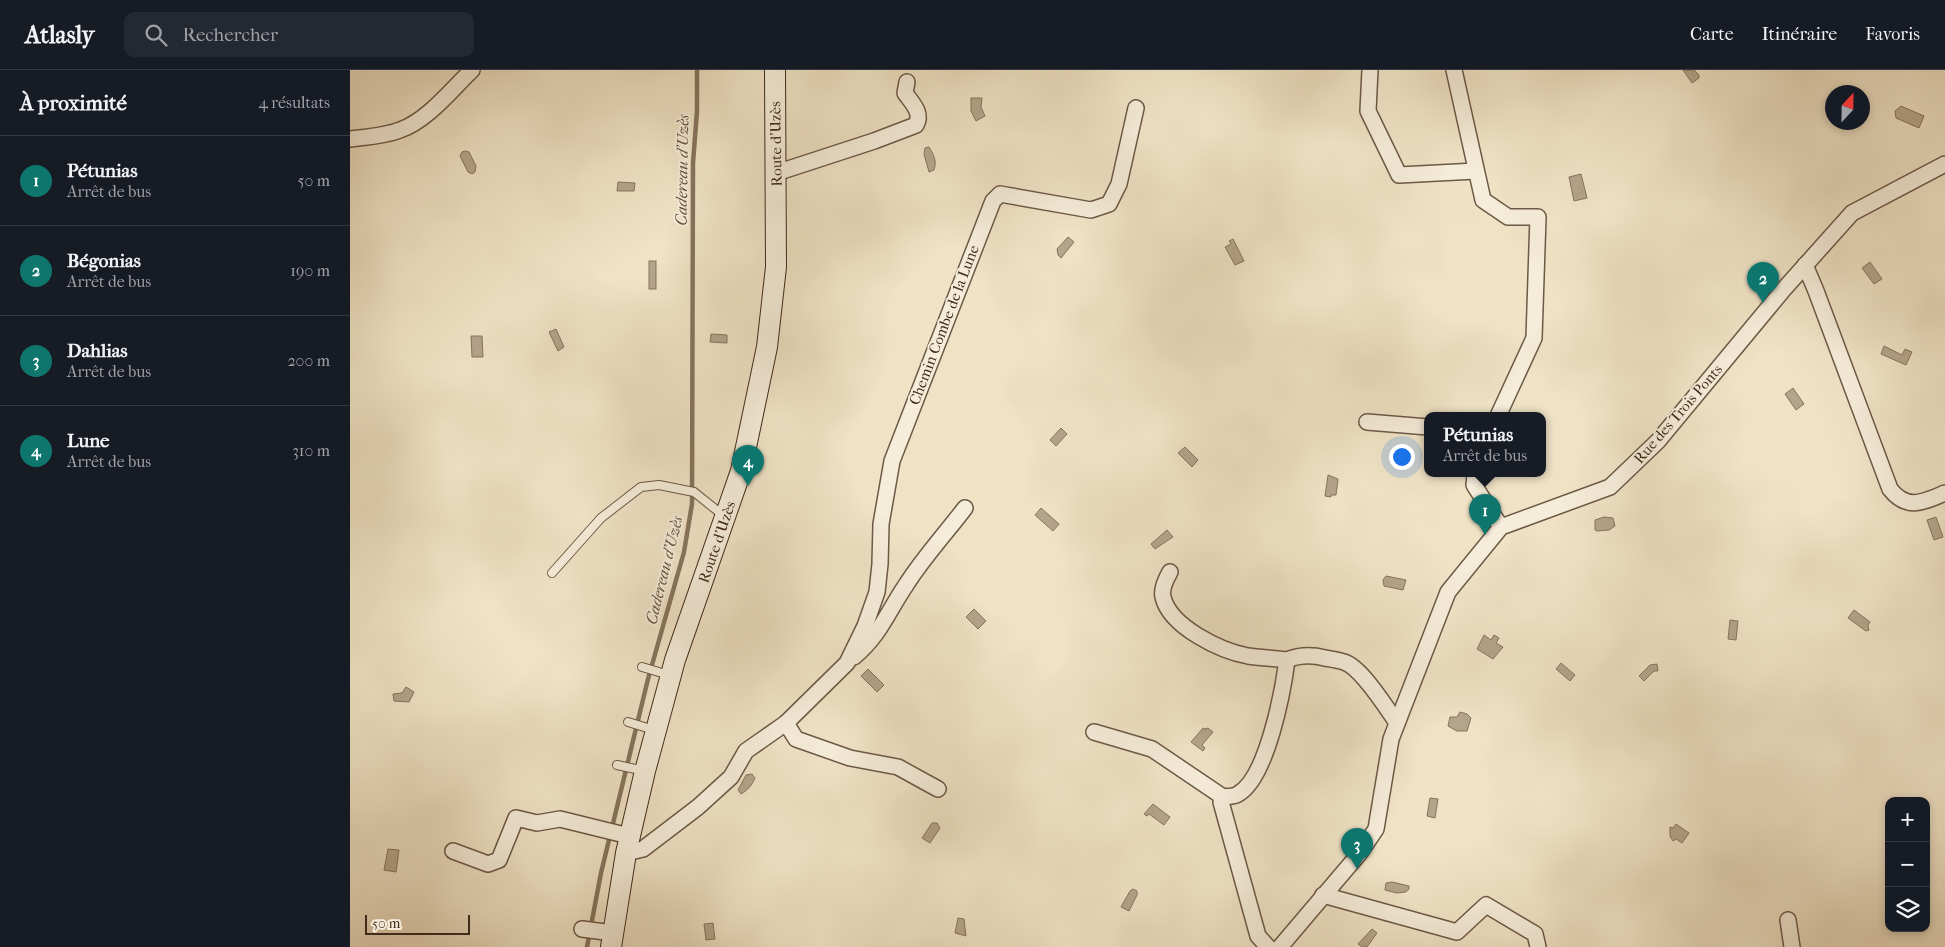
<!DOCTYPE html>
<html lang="fr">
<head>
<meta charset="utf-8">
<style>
	body { margin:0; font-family:"IM FELL French Canon",serif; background:#242831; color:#f1f3f6 }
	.controls { position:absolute; right:15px; bottom:15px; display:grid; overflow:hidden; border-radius:10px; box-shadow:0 2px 8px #0003 }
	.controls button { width:45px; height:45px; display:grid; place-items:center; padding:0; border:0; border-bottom:1px solid #363941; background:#171b24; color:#f1f3f6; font:25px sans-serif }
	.compass { position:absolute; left:1475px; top:15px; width:45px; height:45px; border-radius:50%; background:#171b24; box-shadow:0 2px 8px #0003; rotate:22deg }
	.scale { position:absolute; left:15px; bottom:12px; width:105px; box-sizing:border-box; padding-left:5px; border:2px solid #412b1b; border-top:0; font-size:14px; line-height:18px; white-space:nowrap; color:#412b1b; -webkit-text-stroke:4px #f5ecd9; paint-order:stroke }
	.you { position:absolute; left:1051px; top:386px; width:18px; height:18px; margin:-12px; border:4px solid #fff; border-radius:50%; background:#1a73e8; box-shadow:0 0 0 8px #1a73e833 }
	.badge { display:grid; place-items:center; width:32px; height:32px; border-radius:50%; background:#0f766e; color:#fff; font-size:16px; font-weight:700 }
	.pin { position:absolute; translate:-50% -41px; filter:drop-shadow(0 1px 2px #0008) }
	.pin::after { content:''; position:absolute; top:26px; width:18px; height:15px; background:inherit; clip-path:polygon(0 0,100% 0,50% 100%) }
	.popup { position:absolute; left:1074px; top:342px; width:122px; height:65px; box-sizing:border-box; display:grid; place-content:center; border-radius:10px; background:#171b24; filter:drop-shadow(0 1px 4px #0005); font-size:16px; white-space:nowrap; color:#9ea1a6 }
	.popup b { font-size:19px; color:#f1f3f6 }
	.popup::after { content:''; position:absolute; left:50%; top:100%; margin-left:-10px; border:10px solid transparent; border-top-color:#171b24 }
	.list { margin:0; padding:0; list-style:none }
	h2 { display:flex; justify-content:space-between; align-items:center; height:65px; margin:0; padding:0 20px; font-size:21px }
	h2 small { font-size:16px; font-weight:400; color:#9ea1a6 }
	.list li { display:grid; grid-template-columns:32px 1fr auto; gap:15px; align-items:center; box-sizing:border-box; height:90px; padding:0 20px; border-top:1px solid #363941 }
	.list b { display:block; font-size:19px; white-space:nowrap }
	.list p { margin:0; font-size:16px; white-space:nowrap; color:#9ea1a6 }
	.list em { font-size:16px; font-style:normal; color:#9ea1a6 }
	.icon { flex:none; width:28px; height:28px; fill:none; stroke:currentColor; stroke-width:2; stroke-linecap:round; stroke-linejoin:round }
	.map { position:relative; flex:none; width:1595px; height:877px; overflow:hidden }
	header { display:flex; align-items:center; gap:30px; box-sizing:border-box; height:70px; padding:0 25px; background:#171b24; border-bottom:1px solid #363941 }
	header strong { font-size:24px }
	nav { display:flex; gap:28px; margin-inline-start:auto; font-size:18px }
	.search { width:350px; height:45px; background:#242831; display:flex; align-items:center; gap:12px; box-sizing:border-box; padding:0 18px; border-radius:10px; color:#9ea1a6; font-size:19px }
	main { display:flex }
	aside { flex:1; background:#171b24 }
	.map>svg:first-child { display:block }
	.water { fill:#b4a48b; stroke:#86745e }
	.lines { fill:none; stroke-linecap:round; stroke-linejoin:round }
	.stream { stroke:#86745e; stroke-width:4.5 }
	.service-casing { stroke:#6c5946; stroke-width:10 }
	.minor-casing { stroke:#6c5946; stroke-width:18 }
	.secondary-casing { stroke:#412b1b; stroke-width:22 }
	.service { stroke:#f5ecd9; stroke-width:8 }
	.minor { stroke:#f5ecd9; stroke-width:15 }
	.secondary { stroke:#f5ecd9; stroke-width:20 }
	.labels { text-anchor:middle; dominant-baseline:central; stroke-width:4; stroke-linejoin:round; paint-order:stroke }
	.street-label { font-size:15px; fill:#412b1b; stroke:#f5ecd9 }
	.water-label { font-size:16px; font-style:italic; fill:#644f3d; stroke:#f5ecd9 }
</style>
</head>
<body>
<header>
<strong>Atlasly</strong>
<div class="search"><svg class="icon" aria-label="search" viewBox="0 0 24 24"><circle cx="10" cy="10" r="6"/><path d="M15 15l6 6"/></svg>Rechercher</div>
<nav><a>Carte</a><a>Itinéraire</a><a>Favoris</a></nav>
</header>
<main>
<aside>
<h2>À proximité<small>4 résultats</small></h2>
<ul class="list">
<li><span class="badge">1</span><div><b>Pétunias</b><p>Arrêt de bus</p></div><em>50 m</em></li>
<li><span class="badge">2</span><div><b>Bégonias</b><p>Arrêt de bus</p></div><em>190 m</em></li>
<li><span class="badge">3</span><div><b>Dahlias</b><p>Arrêt de bus</p></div><em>200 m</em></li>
<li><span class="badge">4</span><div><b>Lune</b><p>Arrêt de bus</p></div><em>310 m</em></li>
</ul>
</aside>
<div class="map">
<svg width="1595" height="877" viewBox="0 0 1595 877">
	<rect width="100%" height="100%" fill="#efe2c5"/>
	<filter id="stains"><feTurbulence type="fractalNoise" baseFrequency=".004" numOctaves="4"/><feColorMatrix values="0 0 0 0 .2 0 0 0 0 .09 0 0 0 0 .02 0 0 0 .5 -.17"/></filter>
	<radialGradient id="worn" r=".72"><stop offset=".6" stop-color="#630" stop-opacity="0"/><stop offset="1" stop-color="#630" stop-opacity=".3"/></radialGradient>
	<g class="water">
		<polygon points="1333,0 1344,0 1349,5 1349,8 1342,13"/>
		<polygon points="621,28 632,28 631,37 635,46 626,51 621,41"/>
		<polygon points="1551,36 1574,46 1569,58 1546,48 1545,41"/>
		<path d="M 579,77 C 584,85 587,91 584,100 L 579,102 L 574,84 L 575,78 Z"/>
		<polygon points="115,81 119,82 126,96 125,102 122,104 118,102 110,86 112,82"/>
		<polygon points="1231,104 1237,128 1224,131 1219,107"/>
		<polygon points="268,112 285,113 284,121 267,121"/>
		<polygon points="718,167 724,172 711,188 708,185 707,179"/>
		<polygon points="883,169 894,191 885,195 875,177 881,174 879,171"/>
		<rect x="299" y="191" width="7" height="28"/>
		<polygon points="1520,192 1532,209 1524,214 1512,198"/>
		<polygon points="206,259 214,277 208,281 199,262"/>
		<polygon points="361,264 377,265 377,273 360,272"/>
		<polygon points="121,266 132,266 133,287 122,287"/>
		<polygon points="1534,276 1552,285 1555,279 1562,282 1556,295 1531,284"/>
		<polygon points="1443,318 1454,334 1446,340 1435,324"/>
		<polygon points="711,358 717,364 706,376 700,370"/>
		<polygon points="835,377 848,390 842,397 828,383"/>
		<polygon points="978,405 988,409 986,425 981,425 981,427 975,426"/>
		<polygon points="691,438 709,454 703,461 685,445"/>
		<polygon points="1254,447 1263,448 1265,456 1259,460 1247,461 1245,460 1245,450"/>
		<polygon points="1586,447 1593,467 1584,470 1577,450"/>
		<polygon points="817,460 823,467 805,479 801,474"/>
		<polygon points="1036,506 1056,510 1053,520 1034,516 1033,510"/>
		<polygon points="624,539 636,551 628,559 616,547"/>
		<polygon points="1504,540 1520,552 1518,555 1519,560 1516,561 1498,548"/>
		<polygon points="1380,550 1388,551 1386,570 1378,569"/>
		<polygon points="1134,565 1141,570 1144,565 1149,568 1146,573 1153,577 1143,589 1127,579"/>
		<polygon points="1211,593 1225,605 1220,611 1206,599"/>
		<polygon points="1307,594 1308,601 1304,601 1294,611 1289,606 1300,595"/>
		<polygon points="518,599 534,615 527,622 511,606"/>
		<polygon points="56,617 64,622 59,632 44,631 43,624 52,623"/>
		<polygon points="1110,642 1117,644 1121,648 1117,661 1107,661 1098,656 1100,647 1107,647"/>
		<polygon points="853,658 855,659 858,658 863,662 852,675 855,678 853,681 841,672"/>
		<path d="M 402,704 L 405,708 C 402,715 398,720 391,724 L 388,720 L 396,705 Z"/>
		<polygon points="1080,728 1088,729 1085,748 1077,746"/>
		<polygon points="803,734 820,747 814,755 799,744 797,746 794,744"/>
		<polygon points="582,753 587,753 590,758 580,773 572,768"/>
		<polygon points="1326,754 1339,763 1332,773 1326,769 1323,771 1320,766 1320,757 1323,758"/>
		<polygon points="38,779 49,780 46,802 34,800"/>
		<polygon points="1042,812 1059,816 1059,819 1056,822 1047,823 1035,820 1036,813"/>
		<polygon points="783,819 787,821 787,825 779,841 771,837 780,821"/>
		<polygon points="608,848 614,849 616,866 605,863"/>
		<polygon points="363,853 365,869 356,870 354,854"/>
		<polygon points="1022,859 1027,863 1017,877 1012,877 1008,874"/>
	</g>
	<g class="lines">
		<polyline class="stream" points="237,877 251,803 298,609 334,482 342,434 343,93 347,41 347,0"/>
		<g class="service-casing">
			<g id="service">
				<polyline points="202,503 251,448 291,417 309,415 344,422 374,446"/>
				<polyline points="292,597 319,605"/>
				<polyline points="278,652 304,660"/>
				<polyline points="267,695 295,701"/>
			</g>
		</g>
		<g class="minor-casing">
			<g id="minor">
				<polyline points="1020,0 1018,41 1049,105 1126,101"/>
				<polyline points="1104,0 1133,130 1158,147 1188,147 1184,268 1148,346"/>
				<path d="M 0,69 C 16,67 35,66 50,60 C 77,51 102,19 122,0"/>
				<path d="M 426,103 L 524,71 L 566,55 C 573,43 562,33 555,23 L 557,12"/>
				<path d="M 1455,195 L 1466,221 L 1540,419 C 1557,441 1574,432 1595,423"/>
				<polyline points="1017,352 1078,357"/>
				<polyline points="1125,404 1124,415 1151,457"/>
				<path d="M 820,502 C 816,509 811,519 813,527 C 820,557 871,581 898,586 C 911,588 924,588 937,590 C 933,621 917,708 888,724 C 885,727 878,726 873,727 L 871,732 L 908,866 L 918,877"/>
				<path d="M 504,587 C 531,564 537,543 556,515 C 573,488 596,463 615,438"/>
				<path d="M 937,590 C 949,585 963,585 975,588 C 981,589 988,590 994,592 C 1011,597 1036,637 1047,653"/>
				<polyline points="436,653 446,669 500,688 548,697 588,719"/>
				<polyline points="744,662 802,679 873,727"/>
				<polyline points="103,781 138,794 149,790 166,748 187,753 210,749 279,766"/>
				<polyline points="276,783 293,779 348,737 381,707 396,681 436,653 497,593 515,556 527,522 530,494 531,454 542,391 643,131 650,124 741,140 759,134 769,114 786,38"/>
				<polyline points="973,825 1107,862 1136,835 1185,864 1188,877"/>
				<polyline points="1438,850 1442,877"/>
				<polyline points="232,859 263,863"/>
				<polyline points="930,877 1009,784 1026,759 1041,669 1098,522 1151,457 1260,417 1308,371 1434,219 1502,143 1595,94"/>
			</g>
		</g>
		<g class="secondary-casing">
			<polyline id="secondary" points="261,877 276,783 295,701 325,590 391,401 417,277 426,197 425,0"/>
		</g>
		<use href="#service" class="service"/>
		<use href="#minor" class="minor"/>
		<use href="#secondary" class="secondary"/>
	</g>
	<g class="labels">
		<g class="street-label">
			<text transform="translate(426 74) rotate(-91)">Route d'Uzès</text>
			<text transform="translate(594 255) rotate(-69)">Chemin Combe de la Lune</text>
			<text transform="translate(1328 344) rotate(-49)">Rue des Trois Ponts</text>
			<text transform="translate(367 472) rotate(-71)">Route d'Uzès</text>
		</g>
		<g class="water-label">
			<text transform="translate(332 100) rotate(-89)">Cadereau d'Uzès</text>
			<text transform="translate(314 500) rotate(-76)">Cadereau d'Uzès</text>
		</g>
	</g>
	<rect width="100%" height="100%" filter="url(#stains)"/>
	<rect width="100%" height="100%" fill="url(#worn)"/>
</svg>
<div class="controls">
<button>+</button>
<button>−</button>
<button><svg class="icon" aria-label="layers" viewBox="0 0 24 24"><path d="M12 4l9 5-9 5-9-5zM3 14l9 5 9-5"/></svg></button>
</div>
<svg class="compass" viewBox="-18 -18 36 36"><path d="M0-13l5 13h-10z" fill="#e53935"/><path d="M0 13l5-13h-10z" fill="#9ea1a6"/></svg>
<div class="scale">50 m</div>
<div class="you"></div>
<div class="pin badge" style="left:1135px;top:465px">1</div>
<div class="popup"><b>Pétunias</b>Arrêt de bus</div>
<div class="pin badge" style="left:1413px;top:233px">2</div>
<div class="pin badge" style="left:1007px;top:799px">3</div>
<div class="pin badge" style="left:398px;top:416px">4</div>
</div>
</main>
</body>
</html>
